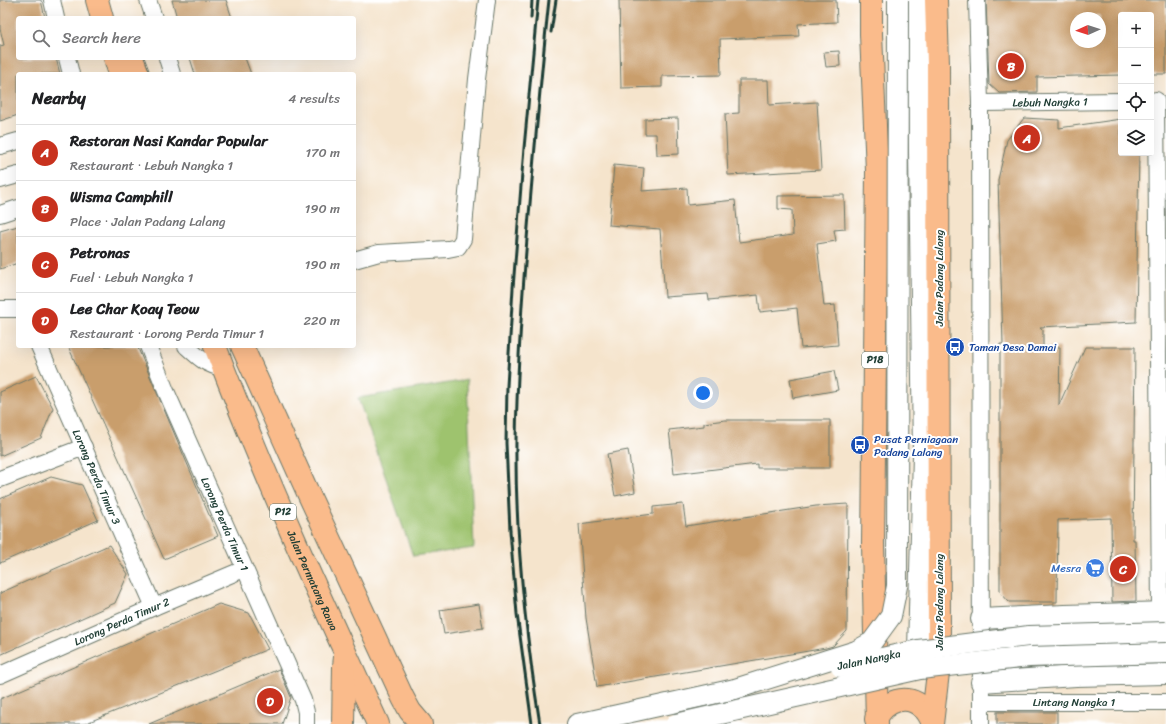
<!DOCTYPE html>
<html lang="en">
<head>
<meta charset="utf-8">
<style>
	body { margin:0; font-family:Sriracha,sans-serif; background:#f6f6f6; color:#202124 }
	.controls { position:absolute; right:12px; top:12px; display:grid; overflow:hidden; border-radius:4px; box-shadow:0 4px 16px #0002 }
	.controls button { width:36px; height:36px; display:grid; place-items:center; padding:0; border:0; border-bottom:1px solid #e0e0e0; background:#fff; color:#202124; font:20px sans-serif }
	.compass { position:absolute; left:1070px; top:12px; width:36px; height:36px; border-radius:50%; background:#fff; box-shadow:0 4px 16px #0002; rotate:267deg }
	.you { position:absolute; left:703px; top:393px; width:14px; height:14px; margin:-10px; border:3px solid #fff; border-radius:50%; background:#1a73e8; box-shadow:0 0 0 6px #1a73e833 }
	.badge { display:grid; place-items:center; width:26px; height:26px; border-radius:50%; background:#c8321e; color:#fff; font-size:13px; font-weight:700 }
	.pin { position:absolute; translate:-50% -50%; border:2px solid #fff; box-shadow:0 1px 4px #0006 }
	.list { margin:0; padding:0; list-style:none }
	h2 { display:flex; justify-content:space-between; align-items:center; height:52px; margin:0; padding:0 16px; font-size:17px }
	h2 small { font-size:13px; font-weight:400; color:#757577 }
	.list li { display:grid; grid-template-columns:26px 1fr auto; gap:12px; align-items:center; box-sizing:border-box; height:56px; padding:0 16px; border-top:1px solid #e0e0e0 }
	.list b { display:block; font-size:15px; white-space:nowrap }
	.list p { margin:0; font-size:13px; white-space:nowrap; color:#757577 }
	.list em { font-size:13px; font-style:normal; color:#757577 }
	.icon { flex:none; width:22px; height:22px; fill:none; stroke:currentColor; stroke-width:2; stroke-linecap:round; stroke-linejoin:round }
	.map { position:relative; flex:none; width:1166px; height:724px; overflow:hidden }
	.search { position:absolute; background:#fff; box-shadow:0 4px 16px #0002; left:16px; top:16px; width:340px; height:44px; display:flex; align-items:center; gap:10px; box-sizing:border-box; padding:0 14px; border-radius:4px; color:#757577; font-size:15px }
	.panel { position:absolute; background:#fff; box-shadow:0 4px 16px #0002; left:16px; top:72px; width:340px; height:276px; border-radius:4px }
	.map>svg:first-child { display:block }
	.green { fill:#9ec36e; stroke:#5e8051 }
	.building { fill:#c99e6c; fill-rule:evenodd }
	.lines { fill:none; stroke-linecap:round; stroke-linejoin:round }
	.minor-casing { stroke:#6a7769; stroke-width:18 }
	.tertiary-casing { stroke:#6a7769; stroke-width:22 }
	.primary-casing { stroke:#6a7769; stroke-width:24 }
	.minor { stroke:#fff; stroke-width:16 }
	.tertiary { stroke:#fff; stroke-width:20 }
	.primary { stroke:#fabb8b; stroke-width:22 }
	.rail { stroke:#1f3d34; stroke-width:3 }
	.tertiary-bridge-casing { stroke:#6a7769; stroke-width:22; stroke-linecap:butt }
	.tertiary-bridge { stroke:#fff; stroke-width:20 }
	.labels { text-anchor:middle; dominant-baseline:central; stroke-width:4; stroke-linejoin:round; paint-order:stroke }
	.shield { fill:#fff; stroke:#627771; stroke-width:1 }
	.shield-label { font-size:10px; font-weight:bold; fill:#1f3d34 }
	.street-label { font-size:11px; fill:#1f3d34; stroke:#fff }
	.transit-label { font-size:11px; fill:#164399; stroke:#fff; text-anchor:start }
	.shop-label { font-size:11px; fill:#366cbe; stroke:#fff; text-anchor:end }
</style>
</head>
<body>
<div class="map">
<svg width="1166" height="724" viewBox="0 0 1166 724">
	<rect width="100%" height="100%" fill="#fff"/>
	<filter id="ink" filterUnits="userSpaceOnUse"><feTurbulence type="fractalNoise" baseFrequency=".025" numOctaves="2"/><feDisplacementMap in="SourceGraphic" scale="8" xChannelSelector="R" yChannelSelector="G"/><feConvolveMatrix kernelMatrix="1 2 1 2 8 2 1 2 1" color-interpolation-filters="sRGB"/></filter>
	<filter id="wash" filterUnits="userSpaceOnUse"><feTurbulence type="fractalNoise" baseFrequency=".012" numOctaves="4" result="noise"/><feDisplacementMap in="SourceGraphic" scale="16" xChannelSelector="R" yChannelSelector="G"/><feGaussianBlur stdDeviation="0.9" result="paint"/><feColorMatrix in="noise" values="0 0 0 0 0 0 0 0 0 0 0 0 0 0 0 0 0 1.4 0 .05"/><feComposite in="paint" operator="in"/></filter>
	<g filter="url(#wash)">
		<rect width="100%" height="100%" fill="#f5e4cc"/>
		<polygon class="green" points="467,380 474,548 413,556 358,398"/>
		<g id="blocks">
			<g class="building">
				<polygon points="0,0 41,0 45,18 18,18 18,58 56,58 60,74 18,74 18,115 0,121 0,46 4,45 0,29"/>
				<polygon points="172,0 226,0 232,18 177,18"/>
				<polygon points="619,0 836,0 837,22 798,24 799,36 720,39 721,75 662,76 662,87 621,88"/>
				<path d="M 986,0 L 1166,0 L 1166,74 L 1151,74 L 1151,14 L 1121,15 L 1121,75 L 1037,77 L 1037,92 L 999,93 L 989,84 ZM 1100,15 L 1100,42 L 1076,42 L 1076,16 Z"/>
				<polygon points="839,51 840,66 826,67 824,52"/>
				<polygon points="190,58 245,58 251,74 195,74"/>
				<polygon points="739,80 768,80 769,105 817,102 821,170 728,175 725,114 739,113"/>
				<polygon points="678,118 679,154 657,155 656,134 645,134 645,119"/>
				<polygon points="1024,118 1059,120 1059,128 1121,119 1121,153 1139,153 1136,322 1040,327 1043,330 1043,347 1060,347 1059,405 1085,347 1135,347 1133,540 1135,540 1136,601 1112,602 1111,518 1058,520 1057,602 1009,602 1000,592 1000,344 1003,344 998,180 1007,140"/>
				<polygon points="614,165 644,168 642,191 687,188 688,205 735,200 739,242 793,235 792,210 778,209 778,196 844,195 845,229 834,230 836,241 817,244 824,306 835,305 838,345 801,348 797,308 760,312 758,295 709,300 708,294 665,297 660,229 609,225"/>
				<polygon points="18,226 18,263 0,269 0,231"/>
				<polygon points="68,346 137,346 218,536 164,559"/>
				<polygon points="834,371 838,390 793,398 790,379"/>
				<polygon points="36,376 53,408 41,438 0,456 0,392"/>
				<polygon points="725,420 830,420 830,468 757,468 757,464 674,474 669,430 704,426 704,423"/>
				<polygon points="628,450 635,492 615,496 607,454"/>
				<polygon points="51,477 82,485 98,520 0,563 0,499"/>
				<polygon points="683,504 686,526 816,506 848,504 847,631 833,646 826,648 597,687 586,618 579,524 653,514 653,507"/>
				<polygon points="109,545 128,574 115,603 0,655 0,593"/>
				<polygon points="219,604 249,613 268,649 84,724 0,724 0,699"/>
				<polygon points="479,604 483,628 444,634 440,610"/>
				<polygon points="279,669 291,697 282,724 149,724"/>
				<rect x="997" y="712" width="60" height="12"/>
			</g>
		</g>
	</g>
	<g filter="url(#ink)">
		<use href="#blocks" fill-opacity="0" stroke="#6a7769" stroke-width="1"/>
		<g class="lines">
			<g class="minor-casing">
				<g id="minor">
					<polyline points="52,0 56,18"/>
					<polyline points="148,0 154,18"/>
					<polyline points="977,0 980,103 981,724"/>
					<polyline points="67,58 71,74"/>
					<polyline points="167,58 172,74"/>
					<polyline points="1156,100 1160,612"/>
					<path id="s1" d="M 980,103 L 1121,101"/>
					<polyline points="0,146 18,141"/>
					<polyline points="0,180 18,175"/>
					<polyline points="0,214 18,208"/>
					<polyline points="354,260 379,253 448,249 458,247 463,239 477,79 487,0"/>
					<polyline points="0,309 18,309"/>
					<path id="s2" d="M 39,346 L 154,607"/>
					<path id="s3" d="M 148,346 L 166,391 L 303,700 L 306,712 L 306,724"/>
					<path d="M 186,346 C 199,358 206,365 223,368"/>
					<polyline points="0,479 84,447"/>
					<path id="s4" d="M 0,675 L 154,607 L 244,569"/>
					<path id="s5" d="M 981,702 L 1166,702"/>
				</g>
			</g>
			<g class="tertiary-casing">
				<g id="tertiary">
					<polyline points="917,0 923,454 918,650 920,668"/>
					<polyline points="981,619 1065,615 1166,612"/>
					<polyline points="981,682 1076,676 1166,674"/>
					<polyline points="577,724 735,689"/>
				</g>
			</g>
			<g class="primary-casing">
				<g id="primary">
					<polyline points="97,0 102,18"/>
					<polyline points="871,0 871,34 877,171 873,544 877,724"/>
					<polyline points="115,58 120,74"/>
					<polyline points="132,58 138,74"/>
					<path id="s6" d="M 215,346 C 263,474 321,600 378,724"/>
					<polyline points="242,346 309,495 403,698 410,711 421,724"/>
					<path d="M 876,719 C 885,701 907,692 923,708 C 927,711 930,717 932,721"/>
					<polyline points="343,724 344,666 345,657"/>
					<polyline points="932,724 939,664 938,64 936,0"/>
				</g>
			</g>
			<use href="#minor" class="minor"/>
			<use href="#tertiary" class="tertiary"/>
			<use href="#primary" class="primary"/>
			<g class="rail">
				<polyline points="531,18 532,0"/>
				<polyline points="551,32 556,0"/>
				<polyline points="532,724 517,614 510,531 506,443 507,386 513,288 524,148 538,0"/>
				<path d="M 540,724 C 525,631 515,534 516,440 C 517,377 521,314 526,251 C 533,167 540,84 549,0"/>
			</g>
			<g class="tertiary-bridge-casing">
				<g id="tertiary-bridge">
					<polyline points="841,667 918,650 1029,636 1166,632"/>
					<polyline points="735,689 856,651 872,642 891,616 897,586 898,0"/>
					<polyline points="676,724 920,669 1029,657 1166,653"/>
				</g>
			</g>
			<use href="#tertiary-bridge" class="tertiary-bridge"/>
		</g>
	</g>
	<defs>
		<g id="bus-disc" transform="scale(1)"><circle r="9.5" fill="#1a4fb4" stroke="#fff"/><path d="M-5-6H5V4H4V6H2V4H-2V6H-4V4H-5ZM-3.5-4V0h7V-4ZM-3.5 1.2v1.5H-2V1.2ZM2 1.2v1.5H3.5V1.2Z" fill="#fff"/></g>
		<g id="supermarket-disc" transform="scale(1)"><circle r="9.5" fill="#3f7fe0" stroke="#fff"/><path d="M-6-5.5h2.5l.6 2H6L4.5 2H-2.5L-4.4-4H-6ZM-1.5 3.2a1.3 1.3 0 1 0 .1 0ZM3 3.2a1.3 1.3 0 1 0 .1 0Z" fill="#fff"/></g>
	</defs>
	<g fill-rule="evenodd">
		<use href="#bus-disc" x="955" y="347"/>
		<use href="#bus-disc" x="860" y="445"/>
		<use href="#supermarket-disc" x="1095" y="568"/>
	</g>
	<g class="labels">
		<g class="shield">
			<rect x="862" y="352" width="26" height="16" rx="3"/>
			<rect x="270" y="504" width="26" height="16" rx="3"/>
		</g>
		<g class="shield-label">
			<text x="875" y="360">P18</text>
			<text x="283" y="512">P12</text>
		</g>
		<g class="street-label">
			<text stroke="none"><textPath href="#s1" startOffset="70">Lebuh Nangka 1</textPath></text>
			<text transform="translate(939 278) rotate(-90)">Jalan Padang Lalang</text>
			<text stroke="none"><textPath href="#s2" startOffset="143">Lorong Perda Timur 3</textPath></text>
			<text stroke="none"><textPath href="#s3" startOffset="194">Lorong Perda Timur 1</textPath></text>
			<text stroke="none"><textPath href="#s6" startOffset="254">Jalan Permatang Rawa</textPath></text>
			<text transform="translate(939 602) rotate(-90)">Jalan Padang Lalang</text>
			<text stroke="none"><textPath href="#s4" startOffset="133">Lorong Perda Timur 2</textPath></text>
			<text transform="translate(869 660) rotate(-12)">Jalan Nangka</text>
			<text stroke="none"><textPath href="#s5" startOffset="93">Lintang Nangka 1</textPath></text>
		</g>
		<g class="transit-label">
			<text x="969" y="347">Taman Desa Damai</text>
			<text x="874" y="439">Pusat Perniagaan<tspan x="874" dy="13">Padang Lalang</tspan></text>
		</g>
		<g class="shop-label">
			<text x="1081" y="568">Mesra</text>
		</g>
	</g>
</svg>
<div class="controls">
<button>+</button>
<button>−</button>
<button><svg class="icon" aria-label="locate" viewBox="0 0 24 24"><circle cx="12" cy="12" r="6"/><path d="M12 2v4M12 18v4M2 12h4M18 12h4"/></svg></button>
<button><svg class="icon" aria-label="layers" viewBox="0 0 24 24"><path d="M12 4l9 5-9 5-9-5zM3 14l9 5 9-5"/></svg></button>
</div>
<svg class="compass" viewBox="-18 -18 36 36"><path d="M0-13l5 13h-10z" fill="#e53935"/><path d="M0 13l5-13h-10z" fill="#757577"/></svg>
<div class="you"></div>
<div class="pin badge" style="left:1027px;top:138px">A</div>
<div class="pin badge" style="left:1011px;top:66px">B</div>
<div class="pin badge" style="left:1123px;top:569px">C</div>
<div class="pin badge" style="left:270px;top:701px">D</div>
<div class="search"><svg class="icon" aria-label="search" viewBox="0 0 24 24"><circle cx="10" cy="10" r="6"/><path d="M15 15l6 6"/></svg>Search here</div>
<section class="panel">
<h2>Nearby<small>4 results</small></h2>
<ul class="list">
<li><span class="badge">A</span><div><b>Restoran Nasi Kandar Popular</b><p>Restaurant · Lebuh Nangka 1</p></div><em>170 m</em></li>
<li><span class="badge">B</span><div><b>Wisma Camphill</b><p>Place · Jalan Padang Lalang</p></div><em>190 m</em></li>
<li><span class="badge">C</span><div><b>Petronas</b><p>Fuel · Lebuh Nangka 1</p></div><em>190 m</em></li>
<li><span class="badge">D</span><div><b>Lee Char Koay Teow</b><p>Restaurant · Lorong Perda Timur 1</p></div><em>220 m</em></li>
</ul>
</section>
</div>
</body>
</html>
